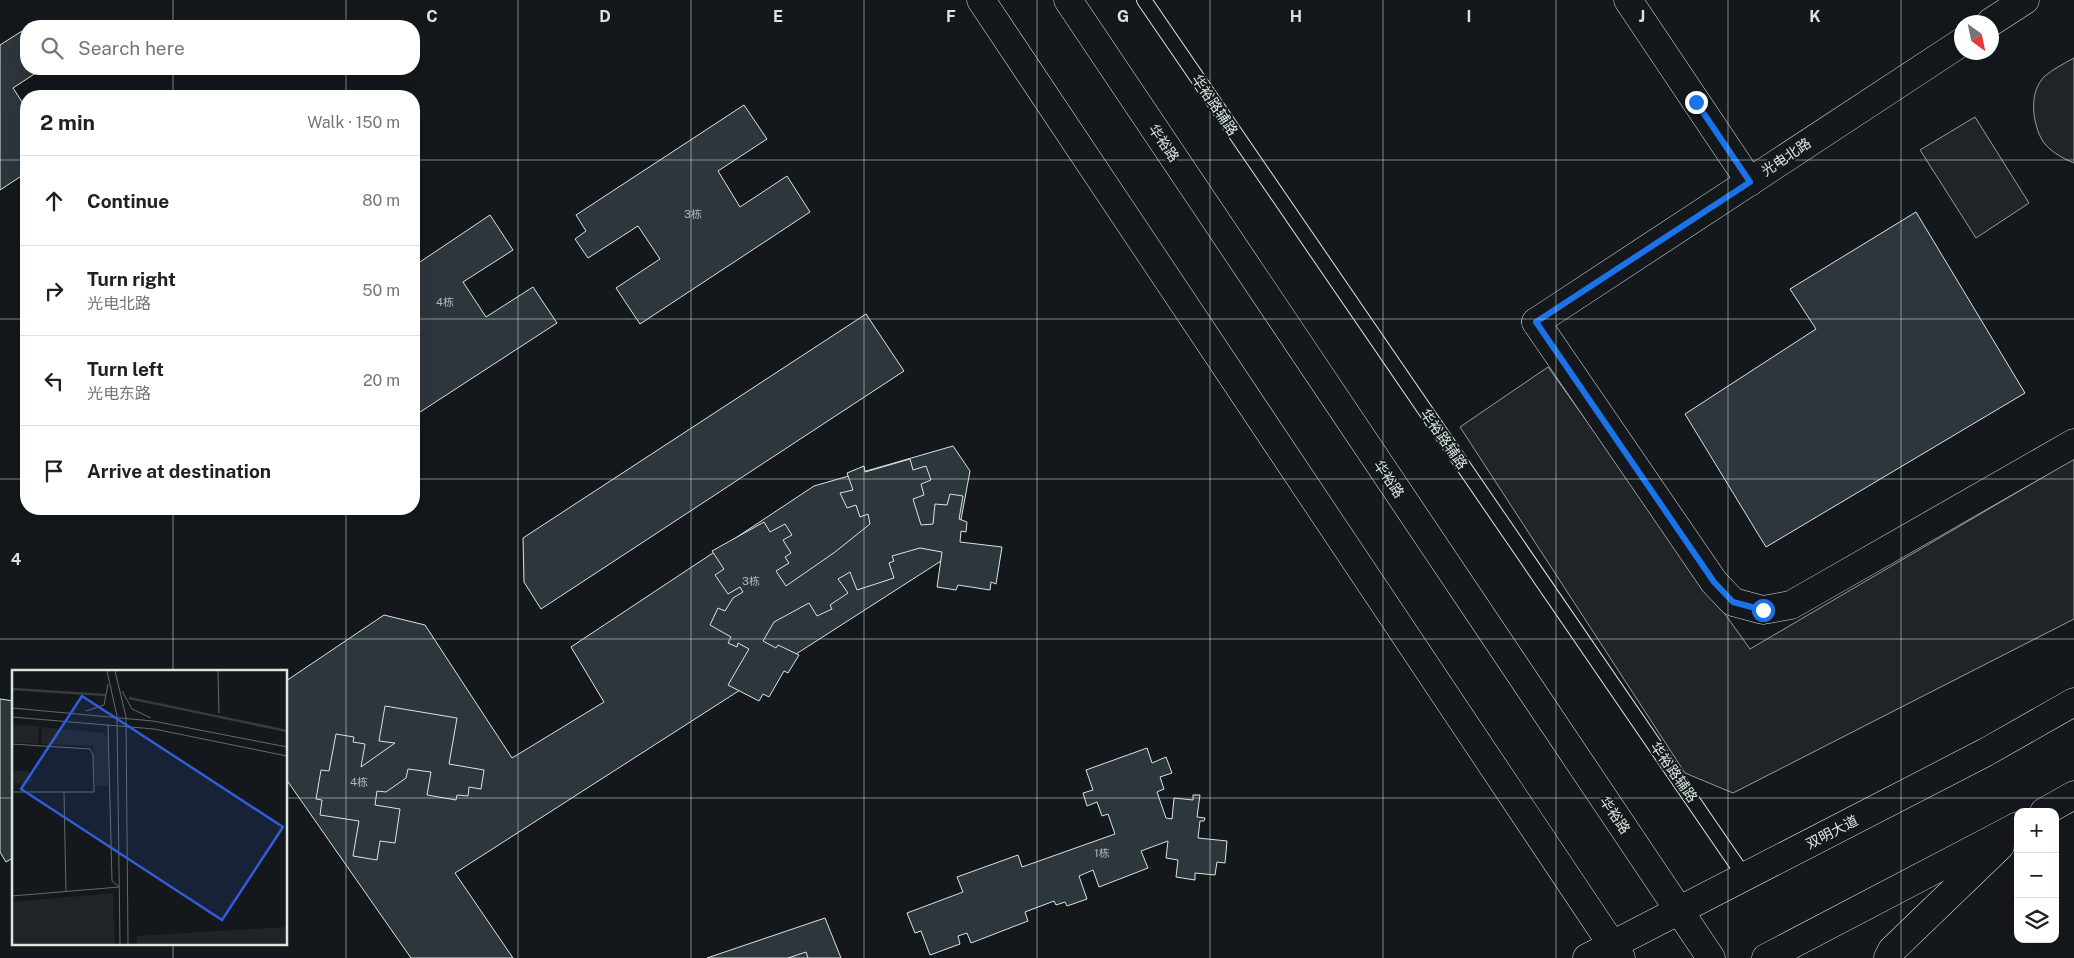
<!DOCTYPE html>
<html lang="en">
<head>
<meta charset="utf-8">
<style>
	body { margin:0; font-family:"Public Sans","Noto Sans SC",sans-serif; background:#f6f6f6; color:#202124 }
	.controls { position:absolute; right:15px; bottom:15px; display:grid; overflow:hidden; border-radius:10px; box-shadow:0 5px 20px #0002 }
	.controls button { width:45px; height:45px; display:grid; place-items:center; padding:0; border:0; border-bottom:1px solid #e0e0e0; background:#fff; color:#202124; font:25px sans-serif }
	.compass { position:absolute; left:1954px; top:15px; width:45px; height:45px; border-radius:50%; background:#fff; box-shadow:0 5px 20px #0002; rotate:147deg }
	.stop { position:absolute; width:15px; height:15px; margin:-11px; border:4px solid #1a73e8; border-radius:50%; background:#fff }
	.stop.end { background:#1a73e8; border-color:#fff; box-shadow:0 1px 5px #0008 }
	.list { margin:0; padding:0; list-style:none }
	h2 { display:flex; justify-content:space-between; align-items:center; height:65px; margin:0; padding:0 20px; font-size:21px }
	h2 small { font-size:16px; font-weight:400; color:#757577 }
	.list li { display:grid; grid-template-columns:32px 1fr auto; gap:15px; align-items:center; box-sizing:border-box; height:90px; padding:0 20px; border-top:1px solid #e0e0e0 }
	.list b { display:block; font-size:19px; white-space:nowrap }
	.list p { margin:0; font-size:16px; white-space:nowrap; color:#757577 }
	.list em { font-size:16px; font-style:normal; color:#757577 }
	.icon { flex:none; width:28px; height:28px; fill:none; stroke:currentColor; stroke-width:2; stroke-linecap:round; stroke-linejoin:round }
	.map { position:relative; flex:none; width:2074px; height:958px; overflow:hidden }
	.search { position:absolute; background:#fff; box-shadow:0 5px 20px #0002; left:20px; top:20px; width:400px; height:55px; display:flex; align-items:center; gap:12px; box-sizing:border-box; padding:0 18px; border-radius:20px; color:#757577; font-size:19px }
	.panel { position:absolute; background:#fff; box-shadow:0 5px 20px #0002; left:20px; top:90px; width:400px; height:425px; border-radius:20px }
	.map>svg:first-child { display:block }
	.green { fill:#202428; stroke:#939e99 }
	.building { fill:#2c363c; stroke:#d8e6dc }
	.lines { fill:none; stroke-linecap:round; stroke-linejoin:round }
	.service-casing { stroke:#d8e6dc; stroke-width:16 }
	.minor-casing { stroke:#d8e6dc; stroke-width:29 }
	.tertiary-casing { stroke:#d8e6dc; stroke-width:29 }
	.secondary-casing { stroke:#d8e6dc; stroke-width:29 }
	.primary-casing { stroke:#d8e6dc; stroke-width:29 }
	.service { stroke:#14181c; stroke-width:14 }
	.minor { stroke:#14181c; stroke-width:28 }
	.tertiary { stroke:#14181c; stroke-width:28 }
	.secondary { stroke:#14181c; stroke-width:28 }
	.primary { stroke:#14181c; stroke-width:28 }
	.route { stroke:#1a73e8; stroke-width:6 }
	.grid { fill:none; stroke:#d8e6dc; stroke-width:1; stroke-opacity:0.55 }
	.labels { text-anchor:middle; dominant-baseline:central; stroke-width:4; stroke-linejoin:round; paint-order:stroke }
	.number-label { font-size:11px; fill:#adbab4 }
	.street-label { font-size:14px; fill:#d8e6dc; stroke:#14181c }
	.inset-river { fill:none; stroke:#363b3e; stroke-width:2.5 }
	.inset-road { fill:none; stroke:#626a69; stroke-width:1 }
	.view { fill:#305dd8; fill-opacity:0.15; stroke:#305dd8; stroke-width:2.5 }
	.inset-edge { fill:none; stroke:#d8e6dc; stroke-width:2.5 }
	.grid-label { font-size:16px; text-anchor:middle; font-weight:bold; fill:#d8e6dc; stroke:#14181c; stroke-width:4; stroke-linejoin:round; paint-order:stroke }
</style>
</head>
<body>
<div class="map">
<svg width="2074" height="958" viewBox="0 0 2074 958">
	<rect width="100%" height="100%" fill="#14181c"/>
	<g class="green">
		<path d="M 2074,58 L 2074,163 C 2062,158 2047,150 2041,138 C 2032,120 2029,91 2045,76 C 2053,69 2065,63 2074,58 Z"/>
		<polygon points="1975,117 2029,203 1976,238 1920,150"/>
		<polygon points="1548,367 1750,649 2074,459 2074,619 1733,793 1685,773 1460,427"/>
	</g>
	<g class="building">
		<polygon points="22,31 26,38 26,69 42,69 13,88 26,108 26,173 0,190 0,45"/>
		<polygon points="744,105 767,139 718,171 740,207 787,176 810,212 640,324 616,288 660,259 638,226 588,258 575,239 586,231 576,215"/>
		<polygon points="1916,212 2025,393 1766,547 1685,414 1816,329 1790,289"/>
		<polygon points="490,215 513,250 463,282 486,317 533,287 557,323 414,416 414,266"/>
		<polygon points="866,314 904,371 541,609 524,582 523,538"/>
		<polygon points="953,446 970,471 955,552 455,873 513,958 411,958 286,779 286,681 384,615 425,625 512,758 604,702 571,647 814,486"/>
		<polygon points="910,459 913,470 926,466 931,480 921,484 924,495 913,499 921,525 933,524 935,504 947,505 950,494 963,496 959,519 967,522 966,532 961,531 960,542 1002,547 996,584 991,582 990,590 958,585 956,590 937,587 942,552 920,548 892,556 894,561 889,563 894,578 857,590 850,572 838,579 848,593 830,605 832,609 817,616 809,603 774,622 763,641 776,648 778,645 799,655 788,673 784,671 769,697 763,694 759,701 728,685 749,649 738,643 737,647 728,643 731,637 710,625 718,608 725,611 733,598 743,592 740,587 728,594 715,575 724,569 712,551 764,522 770,532 785,524 792,535 783,540 791,553 785,557 789,563 776,571 786,586 835,552 870,524 868,514 860,517 856,505 847,508 840,493 853,490 847,473 864,466 865,472"/>
		<polygon points="0,699 14,701 14,857 6,862 0,852"/>
		<polygon points="385,706 457,718 449,764 484,770 481,789 469,787 468,796 457,795 456,800 427,795 431,772 408,769 406,778 386,792 377,791 375,805 400,809 395,843 380,841 377,860 353,856 359,821 320,815 322,800 316,799 321,770 329,771 336,734 354,737 353,742 365,744 361,767 395,743 379,741"/>
		<polygon points="1147,748 1152,763 1166,757 1172,773 1160,777 1164,789 1157,792 1166,818 1172,819 1174,798 1193,800 1193,795 1200,795 1197,817 1205,818 1204,821 1200,821 1198,838 1227,841 1225,863 1217,862 1215,875 1195,873 1195,880 1176,877 1178,860 1166,858 1168,841 1141,851 1148,868 1099,887 1093,870 1079,876 1087,899 1067,906 1065,902 1056,905 1054,901 1025,912 1028,921 971,943 967,933 958,936 960,944 930,955 921,931 915,933 907,913 963,892 957,877 1018,855 1022,867 1115,834 1108,814 1102,816 1097,802 1087,806 1083,793 1093,790 1086,770"/>
		<polygon points="825,918 841,958 707,958"/>
		<polygon points="806,952 808,958 788,958"/>
	</g>
	<g class="lines">
		<g class="service-casing">
			<polyline id="service" points="1144,0 1745,877"/>
		</g>
		<g class="minor-casing">
			<polyline id="minor" points="1536,322 1714,582 1733,602 1763,610 1791,605 2074,443"/>
		</g>
		<g class="tertiary-casing">
			<g id="tertiary">
				<polyline points="1628,0 1750,182"/>
				<polyline points="1991,22 2025,0"/>
				<polyline points="1536,322 1962,42"/>
			</g>
		</g>
		<g class="secondary-casing">
			<g id="secondary">
				<polyline points="981,0 1621,958"/>
				<polyline points="1068,0 1711,958"/>
			</g>
		</g>
		<g class="primary-casing">
			<g id="primary">
				<polyline points="2044,812 2074,795"/>
				<polyline points="1587,958 1986,752 2074,702"/>
				<polyline points="1766,958 2018,826"/>
				<polyline points="1888,958 1892,950 2000,846"/>
			</g>
		</g>
		<use href="#service" class="service"/>
		<use href="#minor" class="minor"/>
		<use href="#tertiary" class="tertiary"/>
		<use href="#secondary" class="secondary"/>
		<use href="#primary" class="primary"/>
	</g>
	<g class="lines">
		<polyline class="route" points="1696,102 1750,182 1536,322 1714,582 1733,602 1763,610"/>
	</g>
	<path class="grid" d="M 173,0 L 173,26M 346,0 L 346,26M 518,0 L 518,958M 691,0 L 691,958M 864,0 L 864,958M 1037,0 L 1037,958M 1210,0 L 1210,958M 1383,0 L 1383,958M 1556,0 L 1556,958M 1728,0 L 1728,958M 1901,0 L 1901,958M 173,69 L 173,96M 346,69 L 346,96M 0,160 L 26,160M 414,160 L 2074,160M 0,319 L 26,319M 414,319 L 2074,319M 0,479 L 26,479M 414,479 L 2074,479M 173,509 L 173,672M 346,509 L 346,958M 0,639 L 2074,639M 0,798 L 14,798M 286,798 L 2074,798M 173,944 L 173,958"/>
	<g class="labels">
		<g class="number-label">
			<text x="693" y="214">3栋</text>
			<text x="445" y="302">4栋</text>
			<text x="751" y="581">3栋</text>
			<text x="359" y="782">4栋</text>
			<text x="1102" y="853">1栋</text>
		</g>
		<g class="street-label">
			<text transform="translate(1215 105) rotate(56)">华裕路辅路</text>
			<text transform="translate(1164 143) rotate(56)">华裕路</text>
			<text transform="translate(1786 157) rotate(-34)">光电北路</text>
			<text transform="translate(1444 439) rotate(55)">华裕路辅路</text>
			<text transform="translate(1389 479) rotate(56)">华裕路</text>
			<text transform="translate(1674 772) rotate(55)">华裕路辅路</text>
			<text transform="translate(1615 815) rotate(56)">华裕路</text>
			<text transform="translate(1832 832) rotate(-27)">双明大道</text>
		</g>
	</g>
	<g transform="translate(12 670)">
		<rect width="275" height="275" fill="#14181c"/>
		<path d="M 0,55 L 27,56 L 26,74 L 0,72 ZM 30,57 L 92,63 L 96,68 L 96,116 L 83,116 L 81,76 L 29,74 ZM 0,101 L 16,101 L 20,110 L 17,113 L 0,113 ZM 101,223 L 103,274 L 0,274 L 0,232 ZM 275,257 L 275,274 L 125,274 L 125,266 Z" fill="#202428"/>
		<path class="inset-river" d="M 0,19 L 93,25M 117,28 L 275,61"/>
		<path class="inset-road" d="M 95,1 L 105,46 L 108,274M 103,1 L 114,47 L 116,274M 206,1 L 207,43M 110,21 L 120,39 L 139,48M 0,38 L 141,51 L 275,77M 74,41 L 92,35 L 96,14M 0,47 L 142,59 L 275,86M 96,55 L 100,211 L 107,217M 0,74 L 78,79 L 81,85 L 82,122 L 0,122M 52,122 L 54,221M 0,226 L 107,217"/>
		<path class="view" d="M 70,26 L 271,157 L 210,250 L 9,119 Z"/>
		<rect width="275" height="275" class="inset-edge"/>
	</g>
	<g class="grid-label">
		<text x="432" y="22">C</text>
		<text x="605" y="22">D</text>
		<text x="778" y="22">E</text>
		<text x="951" y="22">F</text>
		<text x="1123" y="22">G</text>
		<text x="1296" y="22">H</text>
		<text x="1469" y="22">I</text>
		<text x="1642" y="22">J</text>
		<text x="1815" y="22">K</text>
		<text x="16" y="565">4</text>
	</g>
</svg>
<div class="controls">
<button>+</button>
<button>−</button>
<button><svg class="icon" aria-label="layers" viewBox="0 0 24 24"><path d="M12 4l9 5-9 5-9-5zM3 14l9 5 9-5"/></svg></button>
</div>
<svg class="compass" viewBox="-18 -18 36 36"><path d="M0-13l5 13h-10z" fill="#e53935"/><path d="M0 13l5-13h-10z" fill="#757577"/></svg>
<div class="stop" style="left:1763px;top:610px"></div>
<div class="stop end" style="left:1696px;top:102px"></div>
<div class="search"><svg class="icon" aria-label="search" viewBox="0 0 24 24"><circle cx="10" cy="10" r="6"/><path d="M15 15l6 6"/></svg>Search here</div>
<section class="panel">
<h2>2 min<small>Walk · 150 m</small></h2>
<ul class="list">
<li><svg class="icon" aria-label="ahead" viewBox="0 0 24 24"><path d="M12 20V5M6 11l6-6 6 6"/></svg><div><b>Continue</b></div><em>80 m</em></li>
<li><svg class="icon" aria-label="right" viewBox="0 0 24 24"><path d="M7 20v-9h11M14 6l5 5-5 5"/></svg><div><b>Turn right</b><p>光电北路</p></div><em>50 m</em></li>
<li><svg class="icon" aria-label="left" viewBox="0 0 24 24"><path d="M17 20v-9H6M10 6l-5 5 5 5"/></svg><div><b>Turn left</b><p>光电东路</p></div><em>20 m</em></li>
<li><svg class="icon" aria-label="arrive" viewBox="0 0 24 24"><path d="M6 21V4h12l-3 4 3 4H6"/></svg><div><b>Arrive at destination</b></div></li>
</ul>
</section>
</div>
</body>
</html>
